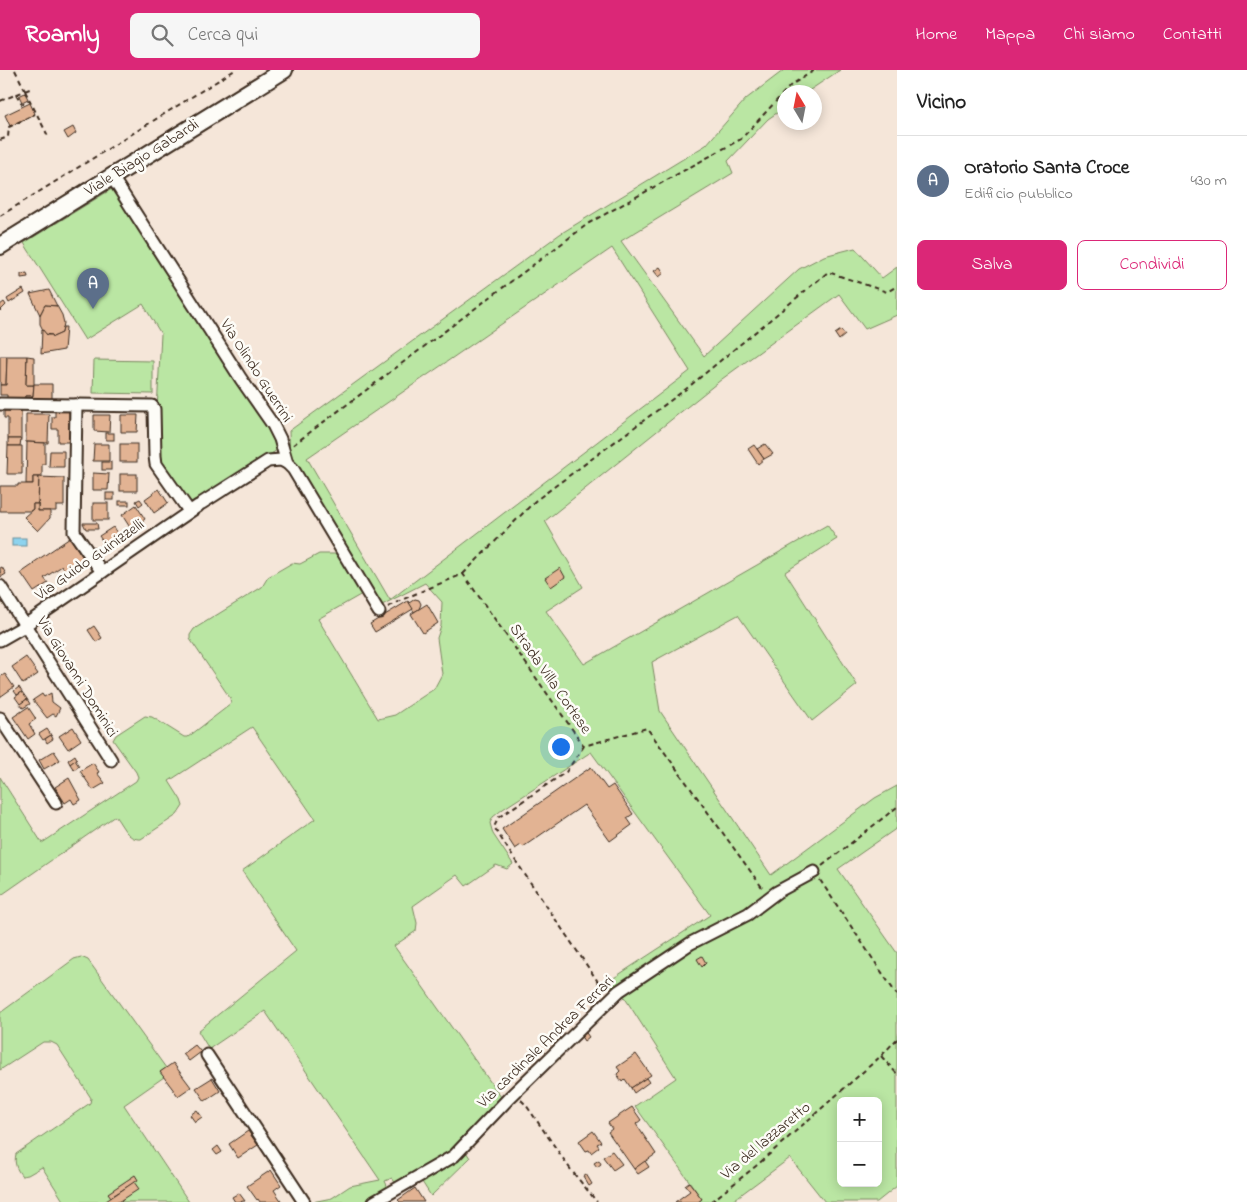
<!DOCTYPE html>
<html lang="it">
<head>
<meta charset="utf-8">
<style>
	body { margin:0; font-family:"Indie Flower",sans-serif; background:#f6f6f6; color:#222 }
	.controls { position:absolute; right:15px; bottom:15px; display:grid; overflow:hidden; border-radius:8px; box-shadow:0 2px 12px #0003 }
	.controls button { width:45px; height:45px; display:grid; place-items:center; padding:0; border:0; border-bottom:1px solid #e0e0e0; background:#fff; color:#222; font:25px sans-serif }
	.compass { position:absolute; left:777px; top:15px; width:45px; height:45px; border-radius:50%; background:#fff; box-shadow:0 2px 12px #0003; rotate:350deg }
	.you { position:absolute; left:560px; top:676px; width:18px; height:18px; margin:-12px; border:4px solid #fff; border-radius:50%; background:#1a73e8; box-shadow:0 0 0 8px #1a73e833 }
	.badge { display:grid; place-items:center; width:32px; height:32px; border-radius:50%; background:#db2777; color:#fff; font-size:16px; font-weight:700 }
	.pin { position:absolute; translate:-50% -41px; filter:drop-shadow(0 1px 2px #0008) }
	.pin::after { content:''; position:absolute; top:26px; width:18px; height:15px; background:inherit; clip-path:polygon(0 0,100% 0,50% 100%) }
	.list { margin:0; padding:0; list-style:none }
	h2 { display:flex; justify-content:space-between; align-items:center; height:65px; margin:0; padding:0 20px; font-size:21px }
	h2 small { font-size:16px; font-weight:400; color:#767676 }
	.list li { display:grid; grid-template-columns:32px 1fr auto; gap:15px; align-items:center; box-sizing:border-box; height:90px; padding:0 20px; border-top:1px solid #e0e0e0 }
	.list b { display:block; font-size:19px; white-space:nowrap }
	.list p { margin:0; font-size:16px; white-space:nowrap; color:#767676 }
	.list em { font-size:16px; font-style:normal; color:#767676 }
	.actions { display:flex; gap:10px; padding:15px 20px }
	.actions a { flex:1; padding:11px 0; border:1px solid #db2777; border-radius:8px; text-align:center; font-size:18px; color:#db2777 }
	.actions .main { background:#db2777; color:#fff }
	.icon { flex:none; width:28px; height:28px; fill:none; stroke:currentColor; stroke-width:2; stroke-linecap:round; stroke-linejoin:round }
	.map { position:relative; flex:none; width:897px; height:1132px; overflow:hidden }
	header { display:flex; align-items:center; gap:30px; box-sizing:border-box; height:70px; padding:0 25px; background:#db2777; color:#fff }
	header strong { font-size:24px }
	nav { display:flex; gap:28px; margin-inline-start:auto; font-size:18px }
	.search { width:350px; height:45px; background:#f6f6f6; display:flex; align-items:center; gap:12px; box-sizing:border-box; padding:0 18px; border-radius:8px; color:#767676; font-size:19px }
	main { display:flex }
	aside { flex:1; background:#fff }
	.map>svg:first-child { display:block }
	.green { fill:#bae6a3; stroke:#7a8860; fill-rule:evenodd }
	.water { fill:#8dd3ee; stroke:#6c8f9b }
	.building { fill:#e2b393; stroke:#3b2a1e }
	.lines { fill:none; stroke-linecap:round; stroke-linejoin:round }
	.street-casing { stroke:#3b2a1e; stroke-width:15 }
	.secondary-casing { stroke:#3b2a1e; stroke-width:20 }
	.path { stroke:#3b2a1e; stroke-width:2; stroke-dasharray:5 4; stroke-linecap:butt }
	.street { stroke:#fdfcf7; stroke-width:11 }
	.secondary { stroke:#fdfcf7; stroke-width:16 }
	.labels { text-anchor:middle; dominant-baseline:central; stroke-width:5; stroke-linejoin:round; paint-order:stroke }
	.street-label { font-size:16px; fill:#3b2a1e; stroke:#fdfcf7 }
</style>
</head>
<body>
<header>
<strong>Roamly</strong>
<div class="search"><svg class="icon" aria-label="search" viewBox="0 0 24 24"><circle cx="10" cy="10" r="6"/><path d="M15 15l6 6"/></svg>Cerca qui</div>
<nav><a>Home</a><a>Mappa</a><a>Chi siamo</a><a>Contatti</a></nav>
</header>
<main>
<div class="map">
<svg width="897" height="1132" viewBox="0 0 897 1132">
	<rect width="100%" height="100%" fill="#f5e6d9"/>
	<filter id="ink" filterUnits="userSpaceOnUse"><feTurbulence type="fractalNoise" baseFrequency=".02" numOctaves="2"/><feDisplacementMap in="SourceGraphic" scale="10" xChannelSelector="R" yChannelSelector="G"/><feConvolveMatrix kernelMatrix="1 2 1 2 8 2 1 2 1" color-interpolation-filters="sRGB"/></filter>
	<g filter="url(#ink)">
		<g class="green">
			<path d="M 784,0 L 840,0 L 807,22 L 784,22 L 784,38 L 768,49 L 728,91 L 733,103 L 621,171 L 704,286 L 799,199 L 824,186 L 855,178 L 882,208 L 897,197 L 897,245 L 865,259 L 839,224 L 722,309 L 545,451 L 583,517 L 546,541 L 584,594 L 827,455 L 837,469 L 785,502 L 857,615 L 812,651 L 738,545 L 652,592 L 660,641 L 771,805 L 875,728 L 897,716 L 897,758 L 838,799 L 897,883 L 897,1116 L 877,1132 L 825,1132 L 790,1088 L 731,1132 L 698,1132 L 702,1129 L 635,1036 L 676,1008 L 623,925 L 606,913 L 710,845 L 591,682 L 503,739 L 493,747 L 490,753 L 493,764 L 513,794 L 507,799 L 496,795 L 466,816 L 457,805 L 413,836 L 417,853 L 416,861 L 394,876 L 501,1027 L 502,1031 L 461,1074 L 470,1088 L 431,1126 L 417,1104 L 396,1114 L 392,1108 L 385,1111 L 389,1120 L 368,1132 L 312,1132 L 332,1128 L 350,1116 L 380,1110 L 265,941 L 209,979 L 198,961 L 296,881 L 242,801 L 315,749 L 252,657 L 169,711 L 181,730 L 183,736 L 177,745 L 141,769 C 127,770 123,756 115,746 L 0,826 L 0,707 L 42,773 L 136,711 L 138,707 L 136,702 L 113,670 L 116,665 L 145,646 L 152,647 L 184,667 L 188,667 L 231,634 L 230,628 L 190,569 L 190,565 L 194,559 L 262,517 L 268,507 L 292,493 L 300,494 L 319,484 L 344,484 L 290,389 L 289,361 L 560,164 L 706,75 L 746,29 ZM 612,178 L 690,301 L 390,530 L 307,388 ZM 425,513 L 442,532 L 441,556 L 437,568 L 442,604 L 434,619 L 395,645 L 378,649 L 318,549 L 369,520 L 380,536 ZM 841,1031 L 878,1031 L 878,1113 L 841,1113 Z"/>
			<polygon points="115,117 275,363 280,378 201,430 198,428 190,433 185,431 156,388 155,379 161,264 143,234 85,270 24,173"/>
			<polygon points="94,290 153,291 153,324 93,323"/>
			<path d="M 81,887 L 88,890 L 166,998 L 160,1002 L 164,1007 L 124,1035 L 189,1132 L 64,1132 L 42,1097 L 28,1105 L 22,1106 C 16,1099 14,1093 16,1084 L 90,1033 L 91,1028 L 57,975 L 51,972 L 43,972 L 0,1000 L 0,943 L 74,889 Z"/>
		</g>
		<rect class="water" x="12" y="468" width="14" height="8"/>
		<g class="building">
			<polygon points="25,23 28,29 22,32 19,26"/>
			<polygon points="30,33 35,44 10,56 5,45"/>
			<polygon points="73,57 76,63 68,69 64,62"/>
			<polygon points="660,197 664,203 659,207 654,201"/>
			<polygon points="27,203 28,207 21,208 21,204"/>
			<polygon points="23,219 25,223 9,233 7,229"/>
			<polygon points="49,220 57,236 45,235 40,245 30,224"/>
			<polygon points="4,232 6,235 0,241 0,235"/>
			<polygon points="45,235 57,236 62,245 64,253 62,263 53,267 52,265 45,264 40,254 40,245"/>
			<polygon points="63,257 66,257 64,280 41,284 42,259 47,265 52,265 53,267 62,263"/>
			<polygon points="841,260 845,265 839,270 835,264"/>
			<polygon points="0,286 7,286 6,315 0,315"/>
			<polygon points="7,286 27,286 26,315 34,315 33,326 25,326 25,328 7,328 7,325 0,325 0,315 6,315"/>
			<polygon points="27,286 34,287 34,315 26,315"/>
			<polygon points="34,314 52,314 52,329 25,328 25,326 33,326"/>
			<polygon points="4,341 21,341 21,369 8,369 8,348 4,348"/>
			<polygon points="55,341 69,341 69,372 58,372 58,359 52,359 52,347 55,347"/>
			<polygon points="26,344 49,344 48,373 26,372"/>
			<polygon points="94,345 110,345 109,362 94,361"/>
			<polygon points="121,345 138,345 137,362 121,362"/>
			<rect x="106" y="363" width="8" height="7"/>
			<polygon points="8,369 21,369 20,376 8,376"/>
			<polygon points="27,372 45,373 45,394 42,394 42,407 33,407 33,414 26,414"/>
			<polygon points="94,374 109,374 109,391 93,391"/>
			<rect x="120" y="374" width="17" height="18"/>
			<polygon points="765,374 773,384 764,389 757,379"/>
			<polygon points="754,375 764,389 758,394 748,379"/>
			<polygon points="8,376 22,376 22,404 7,404"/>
			<polygon points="50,381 64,381 64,397 49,397"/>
			<rect x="102" y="392" width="9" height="8"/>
			<polygon points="93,403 109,404 108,420 93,420"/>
			<rect x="120" y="404" width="17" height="17"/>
			<polygon points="33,407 39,407 38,434 33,434 33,439 30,441 0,441 0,416 18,416 18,414 33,414"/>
			<polygon points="39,407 64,408 64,436 56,436 56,441 38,441"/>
			<polygon points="159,419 168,433 154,443 145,429"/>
			<rect x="106" y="423" width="8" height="7"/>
			<polygon points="140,429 143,433 139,436 136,431"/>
			<rect x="119" y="431" width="10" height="4"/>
			<rect x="93" y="433" width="15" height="17"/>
			<polygon points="33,434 38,434 38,441 50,441 50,448 38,461 24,447 33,439"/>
			<polygon points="136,435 145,449 131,459 122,445"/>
			<polygon points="83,453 97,453 98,459 86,459"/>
			<polygon points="113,457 122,470 109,480 99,466"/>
			<polygon points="70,468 84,489 65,501 62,496 44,508 48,513 34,522 21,503 34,494 33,493"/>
			<polygon points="2,497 6,504 1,507 0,498"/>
			<polygon points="560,498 565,507 551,517 545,508"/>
			<polygon points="415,529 419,530 421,534 419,539 414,542 409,533"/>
			<polygon points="408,531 413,539 375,562 370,554"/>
			<polygon points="427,534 438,553 423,563 411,544"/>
			<polygon points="94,556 102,568 96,572 88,560"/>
			<polygon points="26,587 38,604 23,614 12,597"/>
			<polygon points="5,604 14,617 0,627 0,607"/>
			<polygon points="19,617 22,622 17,625 14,621"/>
			<polygon points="22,622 27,629 20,634 15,627"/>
			<polygon points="51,623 52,632 60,638 56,646 53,644 47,648 33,630 42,624 44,627"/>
			<polygon points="27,629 30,634 23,638 20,634"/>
			<polygon points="28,637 36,649 29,654 35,664 28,669 13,647"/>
			<polygon points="73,657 81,670 68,679 59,666"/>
			<polygon points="47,659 51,665 43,670 39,664"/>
			<polygon points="51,665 53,669 47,673 45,669"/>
			<polygon points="54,681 60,690 44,699 39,690"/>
			<polygon points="75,685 77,689 70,694 68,690"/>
			<polygon points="75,690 79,696 74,700 70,694"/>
			<polygon points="93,693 99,702 97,703 105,713 93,720 80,701"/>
			<polygon points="591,697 607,719 613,715 633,744 627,748 632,755 610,771 584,735 523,777 521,775 515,779 502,759"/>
			<polygon points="69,708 81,730 74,734 71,729 65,733 55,717"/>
			<polygon points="702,886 706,893 702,897 697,889"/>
			<polygon points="584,960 589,967 584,971 580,965"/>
			<polygon points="195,975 201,982 189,991 183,984"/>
			<polygon points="636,984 651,1005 631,1018 625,1009 622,1012 617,1004 620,1001 617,997"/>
			<polygon points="173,993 191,1017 178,1026 160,1002"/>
			<polygon points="212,1008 220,1021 205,1031 196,1018"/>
			<polygon points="646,1008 649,1012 634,1023 631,1018"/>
			<polygon points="632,1037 641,1050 636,1054 656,1084 634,1099 608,1062 612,1059 608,1053"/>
			<polygon points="197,1040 202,1047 195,1052 190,1045"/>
			<polygon points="248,1061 258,1075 238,1088 229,1074"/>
			<polygon points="593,1061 601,1072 597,1074 599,1077 591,1083 589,1080 586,1081 579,1071"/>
			<polygon points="218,1076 222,1082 217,1085 213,1080"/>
			<polygon points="612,1081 622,1094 613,1100 603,1087"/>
			<polygon points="599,1090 601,1094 597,1097 594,1093"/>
			<polygon points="645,1091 649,1097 638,1104 634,1099"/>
			<polygon points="271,1100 281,1115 274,1120 282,1132 260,1132 258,1129 257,1130 247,1116"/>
			<polygon points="586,1104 592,1114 589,1116 583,1106"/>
			<polygon points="135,1105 138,1110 111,1127 108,1123"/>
			<polygon points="134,1112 139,1119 119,1132 107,1132 106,1131"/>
			<polygon points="689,1112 702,1129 698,1132 675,1132 690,1121 685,1115"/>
			<polygon points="415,1118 424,1132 400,1132 398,1130"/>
			<polygon points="239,1123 245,1131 235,1132 232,1127"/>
		</g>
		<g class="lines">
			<g class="street-casing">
				<g id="street">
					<polyline points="112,107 241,309 273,355 280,369 287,393 293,399 379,542"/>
					<polyline points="0,334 152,336 154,339 155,386 156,394 189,441"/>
					<polyline points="76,335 74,462 102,502"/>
					<polyline points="202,433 268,391 281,390 287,393"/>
					<polyline points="0,516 111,690"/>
					<polyline points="0,570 21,558 198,436"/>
					<polyline points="0,648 56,733"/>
					<polyline points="207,985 304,1132"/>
					<polyline points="374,1132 454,1086 510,1027 619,921 691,873 748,844 777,822 814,802"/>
				</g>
			</g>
			<g class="secondary-casing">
				<polyline id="secondary" points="0,176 284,0"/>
			</g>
			<g class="path">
				<polyline points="15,0 25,20"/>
				<polyline points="25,21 48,66"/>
				<polyline points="16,24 22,34 29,30"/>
				<polyline points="0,31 32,18"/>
				<polyline points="0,70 8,67 9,57 35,44"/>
				<polyline points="0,146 235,0"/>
				<polyline points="293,375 589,153 741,69 791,15 815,0"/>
				<polyline points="463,504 535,431 686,319 828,202 887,222 897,216"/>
				<path d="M 388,537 C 412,524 438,515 463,504 L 584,676 L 647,658 L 764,820"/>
				<polyline points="584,676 566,702 499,747 494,757 511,784 605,922"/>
				<polyline points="822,796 897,737"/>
				<polyline points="820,810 897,925"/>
				<polyline points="881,986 897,1004"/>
				<polyline points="521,1030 526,1035 571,1100 597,1132"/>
				<polyline points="711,1132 756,1096 881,986 897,969"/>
			</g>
			<use href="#street" class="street"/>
			<use href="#secondary" class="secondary"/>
		</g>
	</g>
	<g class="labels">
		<g class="street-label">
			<text transform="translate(142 88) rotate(-32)">Viale Biagio Gabardi</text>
			<text transform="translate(256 301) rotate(57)">Via Olindo Guerrini</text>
			<text transform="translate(90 490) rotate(-35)">Via Guido Guinizzelli</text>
			<text transform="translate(77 607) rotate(58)">Via Giovanni Dominici</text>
			<text transform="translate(550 609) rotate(55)">Strada Villa Cortese</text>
			<text transform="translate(546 972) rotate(-44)">Via cardinale Andrea Ferrari</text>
			<text transform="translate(766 1071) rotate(-40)">Via del lazzaretto</text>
		</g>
	</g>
</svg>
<div class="controls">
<button>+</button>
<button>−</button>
</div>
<svg class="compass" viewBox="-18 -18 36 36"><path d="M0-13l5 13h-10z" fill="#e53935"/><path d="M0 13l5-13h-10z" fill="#767676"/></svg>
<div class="you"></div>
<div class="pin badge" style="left:93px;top:239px;background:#5c6f8a">A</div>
</div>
<aside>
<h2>Vicino<small></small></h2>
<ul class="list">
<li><span class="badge" style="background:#5c6f8a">A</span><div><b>Oratorio Santa Croce</b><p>Edificio pubblico</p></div><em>430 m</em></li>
</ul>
<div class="actions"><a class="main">Salva</a><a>Condividi</a></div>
</aside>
</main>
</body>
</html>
